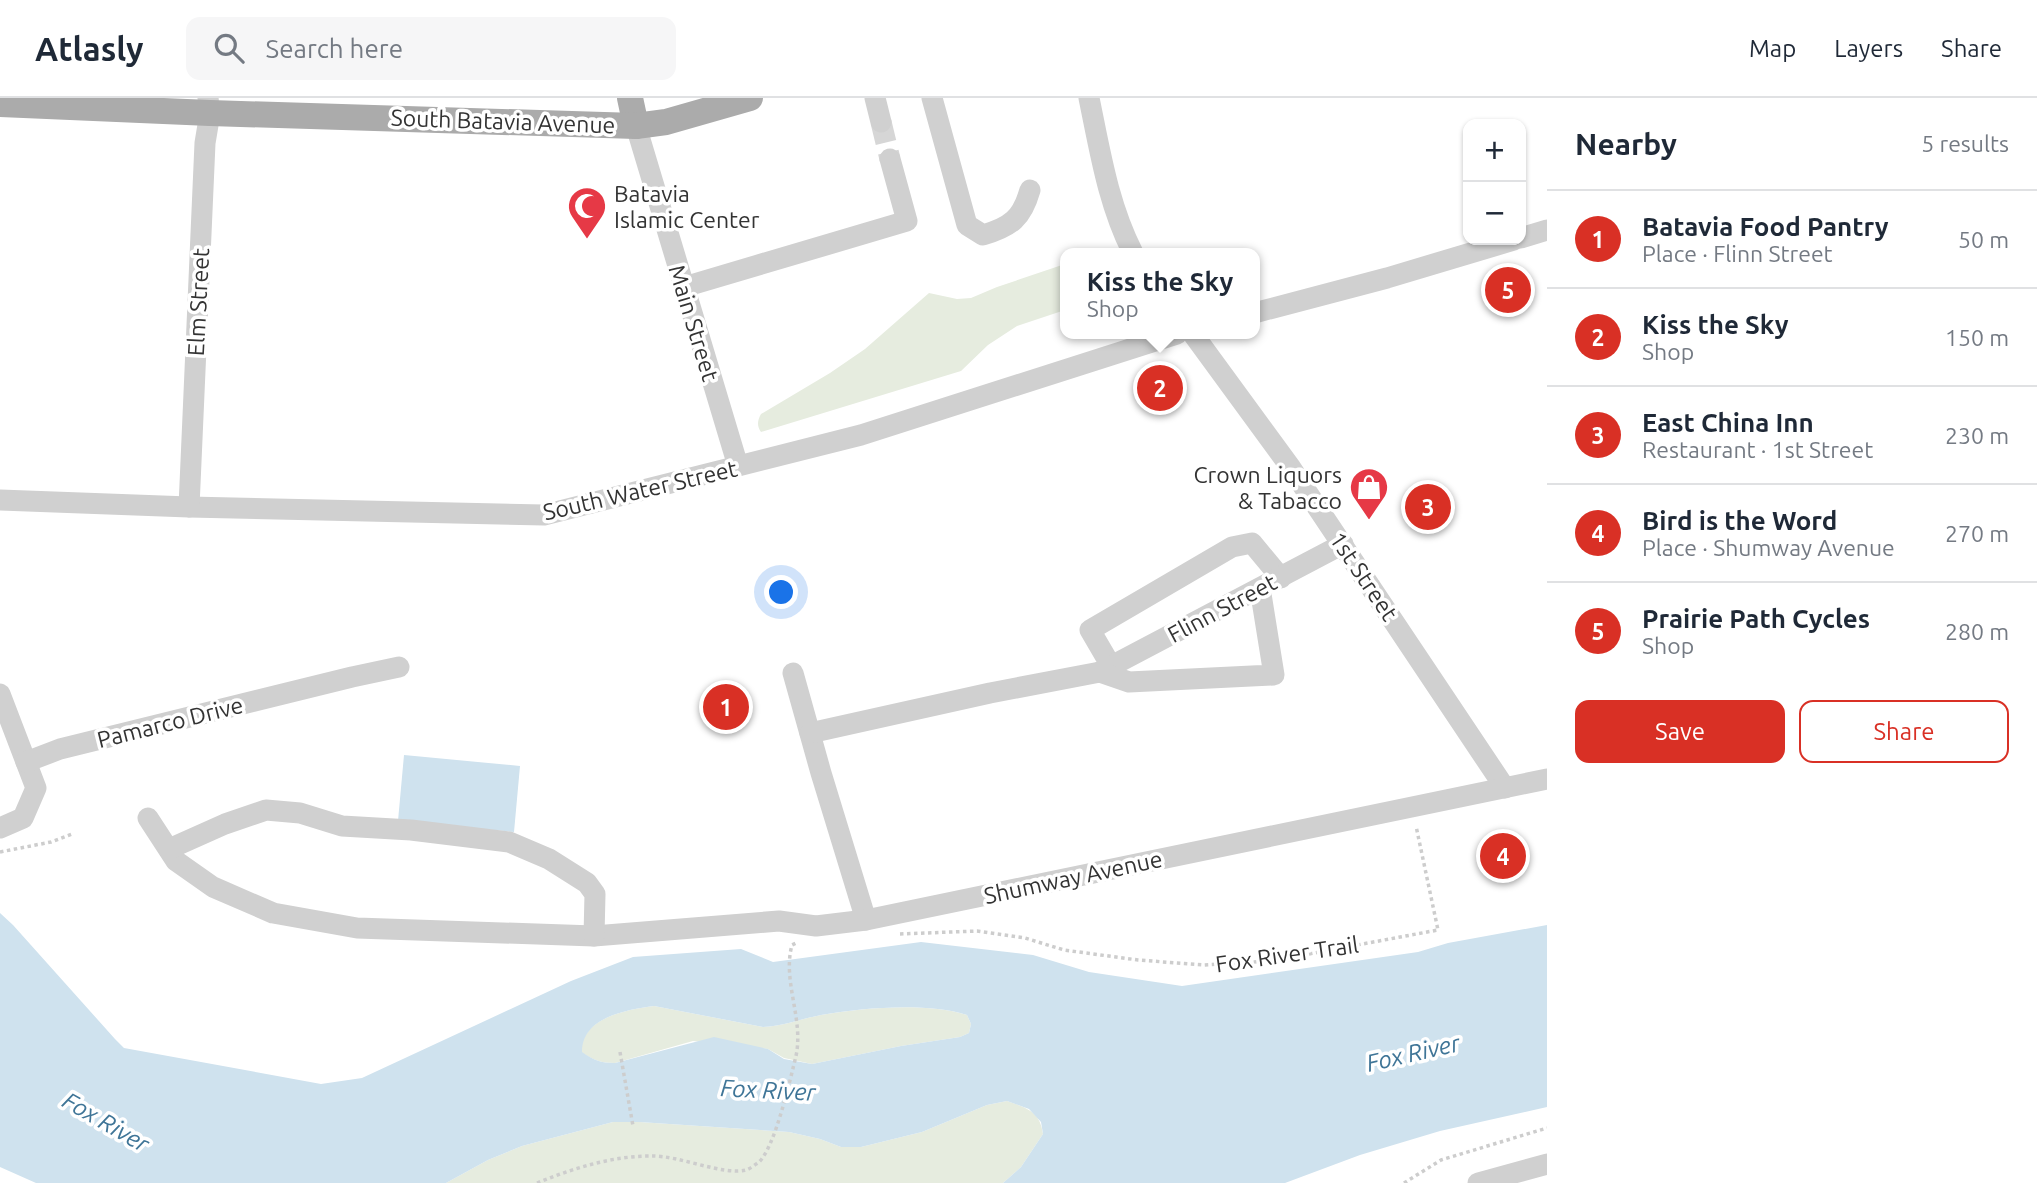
<!DOCTYPE html>
<html lang="en">
<head>
<meta charset="utf-8">
<style>
	body { margin:0; font-family:Ubuntu,sans-serif; background:#f6f6f7; color:#1f2937 }
	.controls { position:absolute; right:21px; top:21px; display:grid; overflow:hidden; border-radius:14px; box-shadow:0 2px 5px #0004 }
	.controls button { width:63px; height:63px; display:grid; place-items:center; padding:0; border:0; border-bottom:2px solid #e0e1e3; background:#fff; color:#1f2937; font:35px sans-serif }
	.you { position:absolute; left:782px; top:495px; width:24px; height:24px; margin:-18px; border:5px solid #fff; border-radius:50%; background:#1a73e8; box-shadow:0 0 0 10px #1a73e833 }
	.badge { display:grid; place-items:center; width:46px; height:46px; border-radius:50%; background:#d93025; color:#fff; font-size:23px; font-weight:700 }
	.pin { position:absolute; translate:-50% -50%; border:4px solid #fff; box-shadow:0 2px 7px #0006 }
	.popup { position:absolute; left:1060px; top:150px; width:200px; height:91px; box-sizing:border-box; display:grid; place-content:center; border-radius:14px; background:#fff; filter:drop-shadow(0 2px 5px #0005); font-size:23px; white-space:nowrap; color:#747a83 }
	.popup b { font-size:26px; color:#1f2937 }
	.popup::after { content:''; position:absolute; left:50%; top:100%; margin-left:-14px; border:14px solid transparent; border-top-color:#fff }
	.list { margin:0; padding:0; list-style:none }
	h2 { display:flex; justify-content:space-between; align-items:center; height:91px; margin:0; padding:0 28px; font-size:30px }
	h2 small { font-size:23px; font-weight:400; color:#747a83 }
	.list li { display:grid; grid-template-columns:46px 1fr auto; gap:21px; align-items:center; box-sizing:border-box; height:98px; padding:0 28px; border-top:2px solid #e0e1e3 }
	.list b { display:block; font-size:26px; white-space:nowrap }
	.list p { margin:0; font-size:23px; white-space:nowrap; color:#747a83 }
	.list em { font-size:23px; font-style:normal; color:#747a83 }
	.actions { display:flex; gap:14px; padding:21px 28px }
	.actions a { flex:1; padding:16px 0; border:2px solid #d93025; border-radius:14px; text-align:center; font-size:24px; color:#d93025 }
	.actions .main { background:#d93025; color:#fff }
	.icon { flex:none; width:38px; height:38px; fill:none; stroke:currentColor; stroke-width:2; stroke-linecap:round; stroke-linejoin:round }
	.map { position:relative; flex:none; width:1547px; height:1085px; overflow:hidden }
	header { display:flex; align-items:center; gap:42px; box-sizing:border-box; height:98px; padding:0 35px; background:#fff; border-bottom:2px solid #e0e1e3 }
	header strong { font-size:33px }
	nav { display:flex; gap:38px; margin-inline-start:auto; font-size:24px }
	.search { width:490px; height:63px; background:#f6f6f7; display:flex; align-items:center; gap:18px; box-sizing:border-box; padding:0 24px; border-radius:14px; color:#747a83; font-size:26px }
	main { display:flex }
	aside { flex:1; background:#fff }
	.map>svg:first-child { display:block }
	.green { fill:#e6ecdf }
	.water { fill:#cfe2ee; fill-rule:evenodd }
	.lines { fill:none; stroke-linecap:round; stroke-linejoin:round }
	.minor-tunnel { stroke:#d6d6d6; stroke-width:21; stroke-dasharray:21 10; stroke-linecap:butt }
	.path { stroke:#cdcdcd; stroke-width:3.5; stroke-dasharray:3.5 3.5; stroke-linecap:butt }
	.minor { stroke:#d0d0d0; stroke-width:21 }
	.major { stroke:#ababab; stroke-width:26 }
	.labels { text-anchor:middle; dominant-baseline:central; stroke-width:7; stroke-linejoin:round; paint-order:stroke }
	.street-label { font-size:23px; fill:#333; stroke:#fff }
	.poi-label { font-size:23px; fill:#333; stroke:#fff; text-anchor:start }
	.water-label { font-size:24px; font-style:italic; fill:#3f7597; stroke:#fff }
</style>
</head>
<body>
<header>
<strong>Atlasly</strong>
<div class="search"><svg class="icon" aria-label="search" viewBox="0 0 24 24"><circle cx="10" cy="10" r="6"/><path d="M15 15l6 6"/></svg>Search here</div>
<nav><a>Map</a><a>Layers</a><a>Share</a></nav>
</header>
<main>
<div class="map">
<svg width="1547" height="1085" viewBox="0 0 1547 1085">
	<rect width="100%" height="100%" fill="#fff"/>
	<g class="green">
		<path d="M 1065,166 L 1065,212 L 1017,228 L 988,247 L 961,273 L 761,334 C 757,328 757,323 761,316 L 830,275 L 865,251 L 929,195 L 957,201 L 971,200 L 997,189 Z"/>
		<path d="M 654,908 L 763,929 C 783,928 801,921 821,917 C 865,910 924,904 967,917 L 971,926 L 969,935 L 960,939 L 901,948 L 812,966 L 784,960 L 768,951 L 693,943 L 615,965 C 601,965 593,962 581,954 C 582,919 626,912 654,908 Z"/>
		<path d="M 1007,1003 C 1027,1010 1040,1013 1043,1036 L 1021,1069 L 1003,1085 L 446,1085 L 488,1062 L 522,1048 L 613,1024 L 639,1024 L 789,1034 L 820,1041 L 841,1049 L 861,1049 L 922,1034 L 987,1007 Z"/>
	</g>
	<g class="water">
		<polygon points="404,657 520,668 514,734 398,723"/>
		<path d="M 0,815 L 13,827 L 115,941 L 124,950 L 321,986 L 362,980 L 571,883 L 633,859 L 741,851 L 773,864 L 921,844 L 1033,857 L 1089,874 L 1182,888 L 1418,854 L 1448,845 L 1547,827 L 1547,1009 L 1440,1033 L 1360,1057 L 1285,1085 L 1003,1085 L 1021,1069 L 1043,1036 L 1041,1024 L 1029,1011 L 1007,1003 L 987,1007 L 922,1034 L 861,1049 L 841,1049 L 820,1041 L 789,1034 L 639,1024 L 613,1024 L 522,1048 L 488,1062 L 446,1085 L 36,1085 L 0,1069 ZM 654,908 L 763,929 C 783,928 801,921 821,917 C 864,910 925,904 967,917 L 971,926 L 969,935 L 960,939 L 901,948 L 812,966 L 784,961 L 768,951 L 714,939 L 615,965 C 601,965 593,962 582,954 C 582,919 626,912 654,908 Z"/>
	</g>
	<g class="lines">
		<polyline class="minor-tunnel" points="881,24 890,61"/>
		<g class="path">
			<polyline points="0,754 51,744 72,736"/>
			<polyline points="900,836 977,833 1025,840 1064,852 1138,862 1204,867 1271,863 1438,832 1416,728"/>
			<polyline points="620,954 633,1028"/>
			<path d="M 537,1085 C 574,1070 612,1058 651,1058 C 678,1057 724,1078 746,1072 C 750,1071 756,1066 759,1064 C 775,1049 790,982 796,958 C 804,921 782,883 792,847 L 796,845"/>
			<polyline points="1404,1085 1441,1062 1547,1030"/>
		</g>
		<g class="minor">
			<polyline points="875,0 881,24"/>
			<path d="M 932,0 L 967,127 L 983,137 C 1011,129 1022,120 1030,92"/>
			<path d="M 1089,0 C 1100,53 1108,106 1133,155"/>
			<polyline points="636,28 738,368"/>
			<polyline points="1521,140 1547,132"/>
			<polyline points="684,189 907,123 890,61"/>
			<polyline points="1254,215 1387,180 1514,142"/>
			<polyline points="1193,236 1291,370 1505,690"/>
			<polyline points="0,402 189,409 544,417 861,337 1177,236"/>
			<polyline points="189,409 205,45 210,15 208,0"/>
			<polyline points="1111,568 1090,532 1232,449 1252,445 1281,480"/>
			<polyline points="1100,574 1343,446"/>
			<polyline points="793,575 821,675 866,822"/>
			<polyline points="0,596 36,690 23,720 0,730"/>
			<polyline points="810,635 990,595 1100,574 1129,584 1274,577 1260,490"/>
			<polyline points="26,664 60,651 352,579 399,569"/>
			<polyline points="148,720 176,763 213,789 273,815 357,830 594,838 779,823 816,828 866,822 1547,681"/>
			<polyline points="169,751 225,726 266,712 300,715 342,728 411,732 509,744 549,761 587,785 595,796 594,838"/>
			<polyline points="1478,1085 1547,1066"/>
		</g>
		<g class="major">
			<polyline points="630,0 636,28"/>
			<polyline points="0,6 210,15 636,28 666,24 750,0"/>
		</g>
	</g>
	<defs>
		<g id="mosque-pin" transform="scale(2.0125)"><path d="M0 17L-7.5 6A9.5 9.5 0 1 1 7.5 6Z" fill="#e63946" stroke="#fff"/><path d="M3.5-4.9A6 6 0 1 0 3.5 4.9A5 5 0 1 1 3.5-4.9Z" fill="#fff"/></g>
		<g id="shop-pin" transform="scale(2.0125)"><path d="M0 17L-7.5 6A9.5 9.5 0 1 1 7.5 6Z" fill="#e63946" stroke="#fff"/><path d="M-5-2.5h2.3a2.7 3.5 0 0 1 5.4 0H5L5.5 6h-11ZM-1.5-2.5h3a1.5 2.3 0 0 0-3 0Z" fill="#fff"/></g>
	</defs>
	<g fill-rule="evenodd">
		<use href="#mosque-pin" x="587" y="108"/>
		<use href="#shop-pin" x="1369" y="389"/>
	</g>
	<g class="labels">
		<g class="street-label">
			<text transform="translate(503 23) rotate(2)">South Batavia Avenue</text>
			<text transform="translate(198 204) rotate(-87)">Elm Street</text>
			<text transform="translate(694 225) rotate(73)">Main Street</text>
			<text transform="translate(640 392) rotate(-13)">South Water Street</text>
			<text transform="translate(1364 478) rotate(56)">1st Street</text>
			<text transform="translate(1222 510) rotate(-28)">Flinn Street</text>
			<text transform="translate(170 624) rotate(-14)">Pamarco Drive</text>
			<text transform="translate(1073 779) rotate(-12)">Shumway Avenue</text>
			<text transform="translate(1287 856) rotate(-8)">Fox River Trail</text>
		</g>
		<g class="poi-label">
			<text x="614" y="95">Batavia<tspan x="614" dy="26">Islamic Center</tspan></text>
			<text x="1342" y="376" text-anchor="end">Crown Liquors<tspan x="1342" dy="26">&amp; Tabacco</tspan></text>
		</g>
		<g class="water-label">
			<text transform="translate(1413 955) rotate(-13)">Fox River</text>
			<text transform="translate(768 992) rotate(3)">Fox River</text>
			<text transform="translate(106 1024) rotate(30)">Fox River</text>
		</g>
	</g>
</svg>
<div class="controls">
<button>+</button>
<button>−</button>
</div>
<div class="you"></div>
<div class="pin badge" style="left:726px;top:609px">1</div>
<div class="pin badge" style="left:1160px;top:290px">2</div>
<div class="popup"><b>Kiss the Sky</b>Shop</div>
<div class="pin badge" style="left:1428px;top:409px">3</div>
<div class="pin badge" style="left:1503px;top:758px">4</div>
<div class="pin badge" style="left:1508px;top:192px">5</div>
</div>
<aside>
<h2>Nearby<small>5 results</small></h2>
<ul class="list">
<li><span class="badge">1</span><div><b>Batavia Food Pantry</b><p>Place · Flinn Street</p></div><em>50 m</em></li>
<li><span class="badge">2</span><div><b>Kiss the Sky</b><p>Shop</p></div><em>150 m</em></li>
<li><span class="badge">3</span><div><b>East China Inn</b><p>Restaurant · 1st Street</p></div><em>230 m</em></li>
<li><span class="badge">4</span><div><b>Bird is the Word</b><p>Place · Shumway Avenue</p></div><em>270 m</em></li>
<li><span class="badge">5</span><div><b>Prairie Path Cycles</b><p>Shop</p></div><em>280 m</em></li>
</ul>
<div class="actions"><a class="main">Save</a><a>Share</a></div>
</aside>
</main>
</body>
</html>
